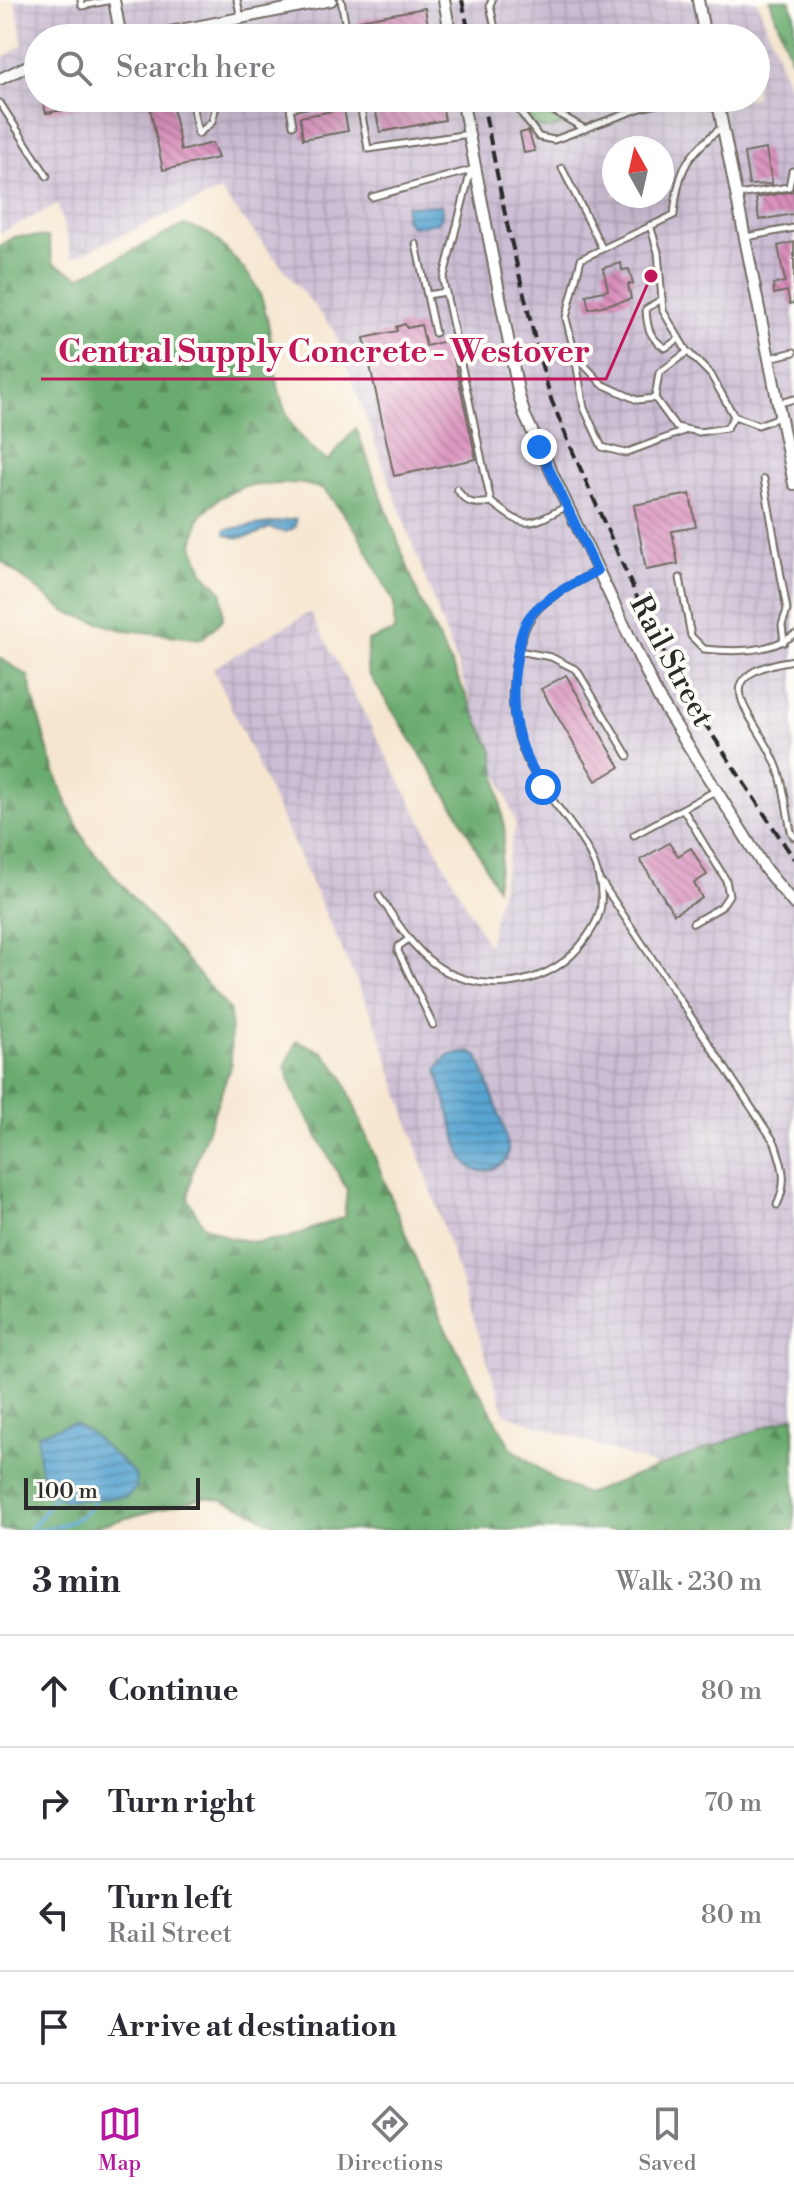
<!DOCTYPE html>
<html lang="en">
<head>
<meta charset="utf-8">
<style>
	body { margin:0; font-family:"Libre Bodoni",serif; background:#f2f2f3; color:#2b2b33 }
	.compass { position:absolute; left:602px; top:136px; width:72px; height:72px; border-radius:50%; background:#fff; box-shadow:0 8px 32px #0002; rotate:352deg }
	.scale { position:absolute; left:24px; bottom:20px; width:176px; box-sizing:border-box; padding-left:8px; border:4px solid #2b2b2b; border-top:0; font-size:22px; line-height:28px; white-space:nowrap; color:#2b2b2b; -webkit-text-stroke:6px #fdfcf7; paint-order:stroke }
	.stop { position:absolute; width:24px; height:24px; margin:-18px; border:6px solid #1a73e8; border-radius:50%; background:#fff }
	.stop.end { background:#1a73e8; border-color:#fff; box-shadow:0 2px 8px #0008 }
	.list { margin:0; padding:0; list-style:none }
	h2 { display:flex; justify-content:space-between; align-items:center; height:104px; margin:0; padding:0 32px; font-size:34px }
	h2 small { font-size:26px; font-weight:400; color:#7c7c81 }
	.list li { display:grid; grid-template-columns:52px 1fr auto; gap:24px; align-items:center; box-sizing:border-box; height:112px; padding:0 32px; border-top:2px solid #e1e1e2 }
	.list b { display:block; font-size:30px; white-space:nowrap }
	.list p { margin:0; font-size:26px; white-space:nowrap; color:#7c7c81 }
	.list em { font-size:26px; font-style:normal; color:#7c7c81 }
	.icon { flex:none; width:44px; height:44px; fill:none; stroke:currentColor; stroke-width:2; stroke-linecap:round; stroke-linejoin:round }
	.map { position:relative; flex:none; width:794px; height:1530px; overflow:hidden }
	.search { position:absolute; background:#fff; box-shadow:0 8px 32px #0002; left:24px; right:24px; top:24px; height:88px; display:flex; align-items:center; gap:20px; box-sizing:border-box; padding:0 28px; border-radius:44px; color:#7c7c81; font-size:30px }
	.sheet { height:552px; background:#fff }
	nav { display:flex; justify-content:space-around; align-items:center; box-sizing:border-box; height:112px; border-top:2px solid #e1e1e2; background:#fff; font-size:22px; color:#7c7c81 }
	nav a { display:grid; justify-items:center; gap:4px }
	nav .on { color:#b5179e }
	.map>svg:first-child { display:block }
	.industrial { fill:url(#industrial-grid); fill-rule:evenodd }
	.green { fill:#84c881; stroke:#587a56; stroke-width:2 }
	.forest { fill:url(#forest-firs); stroke:#4b6c4d; stroke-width:2 }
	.water { fill:url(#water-rules); stroke:#42687e; stroke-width:2 }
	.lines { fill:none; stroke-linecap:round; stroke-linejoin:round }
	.stream { stroke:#58a4d1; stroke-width:4 }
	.building { fill:url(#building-back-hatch) }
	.lane-casing { stroke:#726c64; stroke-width:9 }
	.street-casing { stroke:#726c64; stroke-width:14 }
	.lane { stroke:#fff; stroke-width:5 }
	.street { stroke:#fff; stroke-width:10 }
	.rail { stroke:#2b2b2b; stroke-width:4; stroke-dasharray:12 6; stroke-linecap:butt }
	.route { stroke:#1a73e8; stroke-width:10 }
	.labels { text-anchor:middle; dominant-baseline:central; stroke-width:8; stroke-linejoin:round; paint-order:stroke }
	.street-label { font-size:30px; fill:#2b2b2b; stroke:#fdfcf7 }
	.leader { fill:none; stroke:#c2185b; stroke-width:3 }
	.callout-dot { fill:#c2185b; stroke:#fdfcf7; stroke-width:3 }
	.callout-label { font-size:32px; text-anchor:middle; font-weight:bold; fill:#c2185b; stroke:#fdfcf7; stroke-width:8; stroke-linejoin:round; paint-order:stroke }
</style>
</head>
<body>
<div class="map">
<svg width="794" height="1530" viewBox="0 0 794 1530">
	<defs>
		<pattern id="industrial-grid" width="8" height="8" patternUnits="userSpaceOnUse" patternTransform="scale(2)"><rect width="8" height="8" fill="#ccbed4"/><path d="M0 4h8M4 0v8" fill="none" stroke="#afa3b6"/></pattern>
		<pattern id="forest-firs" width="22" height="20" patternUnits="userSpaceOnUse" patternTransform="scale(2)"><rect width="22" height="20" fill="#6bac6f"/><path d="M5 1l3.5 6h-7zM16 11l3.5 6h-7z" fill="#588c5b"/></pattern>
		<pattern id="water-rules" width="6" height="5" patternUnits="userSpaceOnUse" patternTransform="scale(2)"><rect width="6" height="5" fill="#58a4d1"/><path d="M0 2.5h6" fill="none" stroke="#4986aa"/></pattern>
		<pattern id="building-back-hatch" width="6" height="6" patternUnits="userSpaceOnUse" patternTransform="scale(2)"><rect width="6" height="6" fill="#d88cba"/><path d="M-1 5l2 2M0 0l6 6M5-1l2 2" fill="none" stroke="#af7397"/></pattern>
	</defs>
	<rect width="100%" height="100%" fill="#fdfcf7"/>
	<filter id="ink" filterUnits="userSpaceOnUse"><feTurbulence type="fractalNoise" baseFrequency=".0125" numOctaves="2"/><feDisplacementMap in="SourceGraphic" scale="16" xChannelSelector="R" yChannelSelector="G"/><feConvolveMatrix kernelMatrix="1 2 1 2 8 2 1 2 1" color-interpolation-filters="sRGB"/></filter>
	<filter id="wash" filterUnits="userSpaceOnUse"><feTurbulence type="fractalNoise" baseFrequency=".006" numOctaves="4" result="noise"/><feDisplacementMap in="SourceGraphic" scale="32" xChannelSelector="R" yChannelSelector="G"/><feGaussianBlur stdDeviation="1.8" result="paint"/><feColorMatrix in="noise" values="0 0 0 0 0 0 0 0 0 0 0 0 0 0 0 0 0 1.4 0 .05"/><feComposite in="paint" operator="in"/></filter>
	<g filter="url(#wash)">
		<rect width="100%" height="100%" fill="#f6e6cf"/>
		<path class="industrial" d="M 15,0 L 757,0 L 794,100 L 794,1416 L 657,1466 L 505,1414 L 377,1026 L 213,668 L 310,612 L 488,946 L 516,823 L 333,329 L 220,191 L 72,258 L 58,204 L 0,233 L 0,59 L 23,45 ZM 38,38 L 756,38 L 756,98 L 38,98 ZM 614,148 L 662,148 L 662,196 L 614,196 Z"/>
		<polygon class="green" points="525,108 530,109 565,123 550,129 537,127 526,114"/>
		<g class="forest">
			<polygon points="770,0 789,0 794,13 794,69"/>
			<path d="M 184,225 C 212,233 214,236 233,257 C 246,271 258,285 263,303 C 282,364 265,421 328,461 L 356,428 L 420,600 L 493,751 L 505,833 L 496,887 L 458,813 L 367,671 L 368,641 L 394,631 L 394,603 L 358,533 L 324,489 L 298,483 L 245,486 L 219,498 L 199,518 L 193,545 L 203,572 L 222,592 L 223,619 L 202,639 L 119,629 L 66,612 L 0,560 L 0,246 L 16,236 L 48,237 L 53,263 L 80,277 Z"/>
			<path d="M 0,658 L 28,676 C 43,735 57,791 87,844 L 230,1011 L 231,1065 L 192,1173 L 188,1199 L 203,1225 L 229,1238 L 258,1242 L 288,1238 L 344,1217 L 347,1190 L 294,1093 L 285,1067 L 297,1041 L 323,1052 L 342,1075 L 438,1315 L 511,1448 L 558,1482 L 586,1494 L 794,1416 L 794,1530 L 280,1530 C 260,1514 229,1498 204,1497 L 83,1530 L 0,1530 Z"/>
		</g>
		<g class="water">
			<polygon points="442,205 442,217 436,223 413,227 405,219 406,206"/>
			<path d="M 296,519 L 295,527 C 286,535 280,531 269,528 C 256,535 240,542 225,534 L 225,530 L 229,529 Z"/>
			<path d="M 468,1052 L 478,1056 C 484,1073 511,1140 508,1153 C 506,1164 495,1169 485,1171 C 472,1173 467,1164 461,1154 L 437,1070 L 447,1056 Z"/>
			<path d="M 72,1423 L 89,1432 L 135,1474 L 137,1487 L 127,1497 L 66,1501 L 57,1497 C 54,1490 48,1488 45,1481 C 38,1468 38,1449 38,1434 Z"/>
		</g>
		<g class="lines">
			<g class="stream">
				<path d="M 29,1530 C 41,1520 45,1507 56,1495"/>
				<path d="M 39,1530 C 61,1525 84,1522 94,1501"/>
			</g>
		</g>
		<g id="blocks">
			<g class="building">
				<polygon points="425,8 430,38 362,38 359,20"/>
				<polygon points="323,28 325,38 295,38 295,33"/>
				<polygon points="42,98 104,98 104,103 46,113"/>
				<polygon points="148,98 171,98 181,151 212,143 218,158 163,170"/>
				<polygon points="373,98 441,98 445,120 380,132"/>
				<polygon points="344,109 348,131 303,139 300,117"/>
				<polygon points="528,131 535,151 524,153 520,133"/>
				<polygon points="766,149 772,184 749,185 744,153"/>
				<polygon points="794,191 794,214 759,220 756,198"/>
				<polygon points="794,242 794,303 790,304 787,291 774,294 773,284 785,282 778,246"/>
				<polygon points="621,263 622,270 629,269 633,284 628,284 631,299 589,309 586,295 608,290 603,268"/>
				<polygon points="405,324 407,328 421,325 426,346 450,340 476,459 394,476 364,338 397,331 396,327"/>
				<polygon points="690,494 696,527 672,531 678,564 646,570 634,505"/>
				<polygon points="566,675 620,767 596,781 541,689"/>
				<polygon points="669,843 678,856 691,848 707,875 694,883 702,898 674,914 640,860"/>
			</g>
		</g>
	</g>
	<g filter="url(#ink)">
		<use href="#blocks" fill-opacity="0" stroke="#726c64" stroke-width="2"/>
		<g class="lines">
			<g class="lane-casing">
				<g id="lane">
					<polyline points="81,0 82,6 112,0"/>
					<polyline points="237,0 241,18"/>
					<polyline points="341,0 348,38"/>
					<polyline points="492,0 490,5 497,38"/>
					<polyline points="225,23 227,38"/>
					<polyline points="191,98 198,134 212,122 218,98"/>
					<polyline points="359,98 368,149 469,134"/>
					<polyline points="510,98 539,137 554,140 644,107 685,98"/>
					<polyline points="531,98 585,129"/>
					<polyline points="694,98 718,110"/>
					<polyline points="0,103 47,176"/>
					<polyline points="293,125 290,108 341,98"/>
					<polyline points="562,168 602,248"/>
					<path d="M 471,170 L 443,280 L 491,502 C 527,530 527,527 567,506"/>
					<polyline points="738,195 789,187 792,171"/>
					<polyline points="372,197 471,170"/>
					<polyline points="650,225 658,252 663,311 686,350 711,375 734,416 758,425 780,417"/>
					<polyline points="746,237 794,228"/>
					<polyline points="416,244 435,333"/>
					<polyline points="427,295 446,292"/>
					<path d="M 662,299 L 646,309 C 647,328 649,337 665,348 L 679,339"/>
					<polyline points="687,352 659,373 655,398 676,427 699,432 727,428 734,416"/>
					<polyline points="575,356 584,408 602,447 625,453 687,430"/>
					<polyline points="770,358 794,352"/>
					<path d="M 655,398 L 637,400 L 602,384 L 575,355 L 566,318 L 581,259 L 674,215 C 678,169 687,155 722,127"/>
					<polyline points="780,403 794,399"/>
					<polyline points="764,479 787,610 782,625 784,642"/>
					<path d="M 457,489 C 466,504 473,505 491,502"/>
					<path d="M 680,578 L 691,636 L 704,649 C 735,652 767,653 794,635"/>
					<polyline points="518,651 551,657 577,670 628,756"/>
					<path d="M 794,660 C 698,675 756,714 776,764 C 785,785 786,809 791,831 L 794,837"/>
					<polyline points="683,809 726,880 729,895 721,907 693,923"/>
					<polyline points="634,835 715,791"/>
					<path d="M 602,883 L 775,1143 C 783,1166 788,1182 777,1205"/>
					<path d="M 379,896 C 398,923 416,956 447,972 C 494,995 553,983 584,941 C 592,930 600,918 601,904 C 605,858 567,822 543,787 C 519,754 508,713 514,673 C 524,606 541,603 596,571"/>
					<polyline points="409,939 399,946 398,951 433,1025"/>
				</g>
			</g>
			<g class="street-casing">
				<g id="street">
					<polyline points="114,0 121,38"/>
					<polyline points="444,0 451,38"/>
					<polyline points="698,0 705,38"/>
					<polyline points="140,38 331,0"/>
					<polyline points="0,79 38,61"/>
					<polyline points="462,98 519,396 525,416 658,697 766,870 794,904"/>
					<polyline points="717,98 794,484"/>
				</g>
			</g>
			<use href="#lane" class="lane"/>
			<use href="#street" class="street"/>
			<g class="rail">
				<polyline points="462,0 470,38"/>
				<polyline points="482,98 507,224 538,352 551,399 570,445 651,629 698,713 794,859"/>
			</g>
		</g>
	</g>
	<g class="lines" filter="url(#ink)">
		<path class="route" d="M 539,447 L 597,571 C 576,583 546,596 530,616 C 522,626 519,644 517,657 C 508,709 515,742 543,787"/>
	</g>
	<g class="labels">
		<g class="street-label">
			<text transform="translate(671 661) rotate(62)">Rail Street</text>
		</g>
	</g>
	<path class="leader" d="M651 276L606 379H41"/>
	<circle class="callout-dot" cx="651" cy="276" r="8"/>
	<g class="callout-label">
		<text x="324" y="362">Central Supply Concrete - Westover</text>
	</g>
</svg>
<svg class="compass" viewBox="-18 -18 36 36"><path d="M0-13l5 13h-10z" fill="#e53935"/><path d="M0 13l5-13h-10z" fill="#7c7c81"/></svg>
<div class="scale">100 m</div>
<div class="stop" style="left:543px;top:787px"></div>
<div class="stop end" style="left:539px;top:447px"></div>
<div class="search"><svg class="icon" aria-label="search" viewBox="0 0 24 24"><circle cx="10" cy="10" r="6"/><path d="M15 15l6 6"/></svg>Search here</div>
</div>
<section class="sheet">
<h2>3 min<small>Walk · 230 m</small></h2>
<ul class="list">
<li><svg class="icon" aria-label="ahead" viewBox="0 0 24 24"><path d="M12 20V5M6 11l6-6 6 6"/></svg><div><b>Continue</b></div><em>80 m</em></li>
<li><svg class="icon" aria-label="right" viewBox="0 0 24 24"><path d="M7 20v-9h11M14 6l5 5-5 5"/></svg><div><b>Turn right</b></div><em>70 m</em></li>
<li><svg class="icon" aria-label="left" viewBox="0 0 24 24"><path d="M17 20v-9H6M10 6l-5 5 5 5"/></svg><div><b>Turn left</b><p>Rail Street</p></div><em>80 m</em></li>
<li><svg class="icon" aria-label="arrive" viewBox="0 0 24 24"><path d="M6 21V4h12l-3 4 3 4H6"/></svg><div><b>Arrive at destination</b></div></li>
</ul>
</section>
<nav>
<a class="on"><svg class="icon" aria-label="map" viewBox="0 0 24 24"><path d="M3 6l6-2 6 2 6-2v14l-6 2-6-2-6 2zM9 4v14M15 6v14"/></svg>Map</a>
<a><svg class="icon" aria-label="directions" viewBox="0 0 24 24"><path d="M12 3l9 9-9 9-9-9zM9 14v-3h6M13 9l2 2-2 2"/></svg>Directions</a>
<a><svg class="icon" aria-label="saved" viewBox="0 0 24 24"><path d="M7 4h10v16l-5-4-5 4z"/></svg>Saved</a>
</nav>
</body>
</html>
